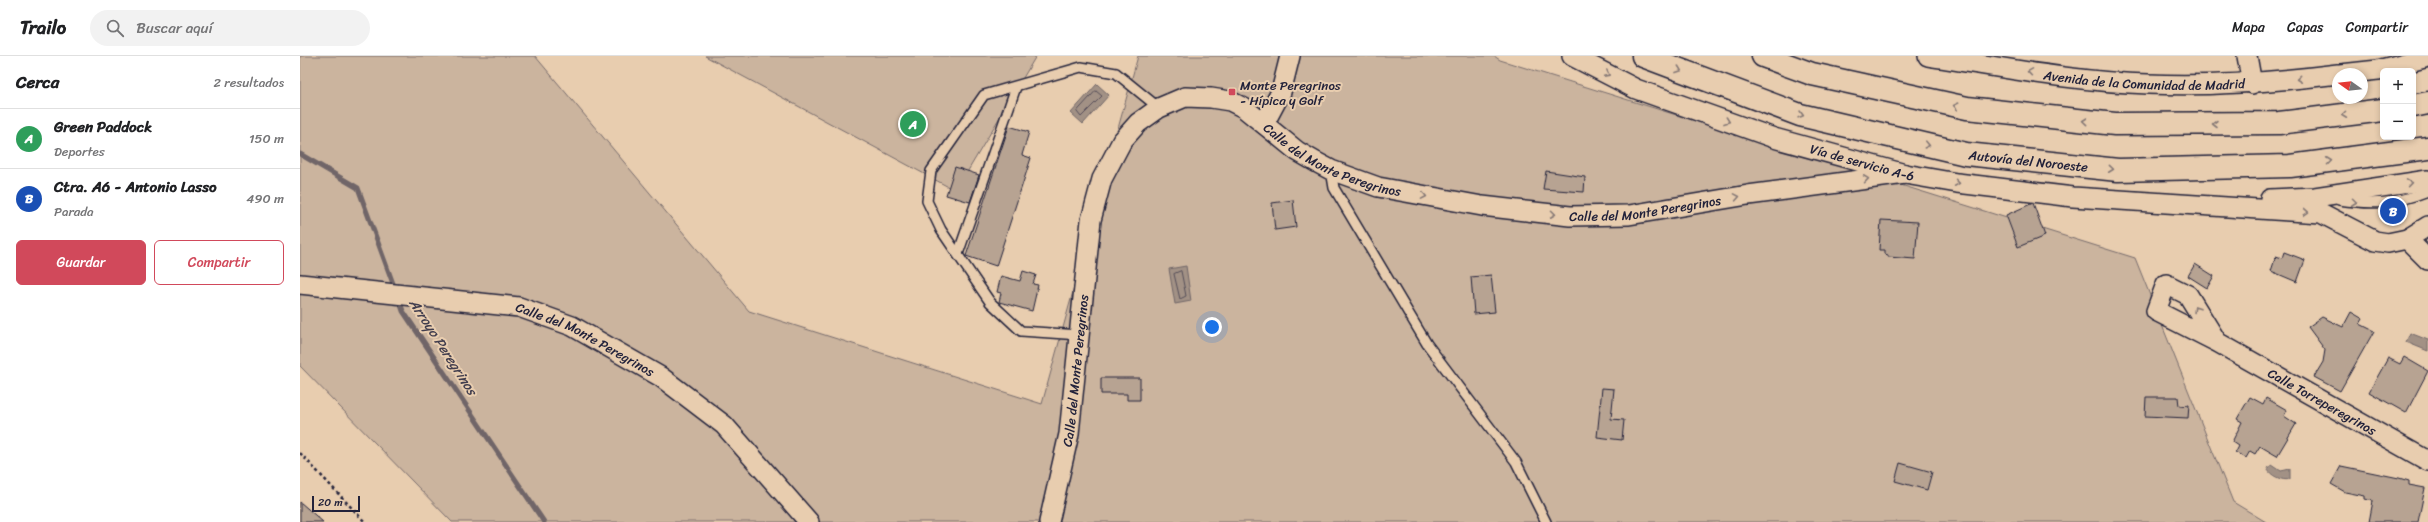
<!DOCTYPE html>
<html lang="es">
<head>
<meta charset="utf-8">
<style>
	body { margin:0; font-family:Sriracha,sans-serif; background:#f2f2f2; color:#202124 }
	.controls { position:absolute; right:12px; top:12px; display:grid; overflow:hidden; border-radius:6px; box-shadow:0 2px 6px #0003 }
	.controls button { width:36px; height:36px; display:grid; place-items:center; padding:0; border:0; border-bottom:1px solid #e0e0e0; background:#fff; color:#202124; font:20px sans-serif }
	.compass { position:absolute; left:2032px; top:12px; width:36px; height:36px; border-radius:50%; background:#fff; box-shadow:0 2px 6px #0003; rotate:285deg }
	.scale { position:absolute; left:12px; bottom:10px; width:48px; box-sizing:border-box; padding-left:4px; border:2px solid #22223b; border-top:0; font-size:11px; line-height:14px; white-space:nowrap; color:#22223b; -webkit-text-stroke:3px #e8cdaf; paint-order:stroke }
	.you { position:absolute; left:912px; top:271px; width:14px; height:14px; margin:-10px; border:3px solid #fff; border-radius:50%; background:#1a73e8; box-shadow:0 0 0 6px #1a73e833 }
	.badge { display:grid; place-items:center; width:26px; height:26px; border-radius:50%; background:#d1495b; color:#fff; font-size:13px; font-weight:700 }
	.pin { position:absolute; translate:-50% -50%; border:2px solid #fff; box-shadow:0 1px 4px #0006 }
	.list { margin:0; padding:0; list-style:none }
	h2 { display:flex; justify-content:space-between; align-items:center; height:52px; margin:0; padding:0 16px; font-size:17px }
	h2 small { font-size:13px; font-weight:400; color:#757577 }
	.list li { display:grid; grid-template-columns:26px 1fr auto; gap:12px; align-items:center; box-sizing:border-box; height:60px; padding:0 16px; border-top:1px solid #e0e0e0 }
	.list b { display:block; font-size:15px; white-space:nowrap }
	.list p { margin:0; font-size:13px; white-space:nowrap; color:#757577 }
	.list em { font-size:13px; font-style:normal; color:#757577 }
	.actions { display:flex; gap:8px; padding:12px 16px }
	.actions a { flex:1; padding:9px 0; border:1px solid #d1495b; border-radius:6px; text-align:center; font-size:14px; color:#d1495b }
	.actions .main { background:#d1495b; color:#fff }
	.icon { flex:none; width:22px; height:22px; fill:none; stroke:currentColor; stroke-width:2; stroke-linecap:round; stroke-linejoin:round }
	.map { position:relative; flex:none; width:2128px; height:466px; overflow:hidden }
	header { display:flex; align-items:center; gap:24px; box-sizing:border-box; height:56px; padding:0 20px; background:#fff; border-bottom:1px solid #e0e0e0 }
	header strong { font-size:19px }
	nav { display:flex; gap:22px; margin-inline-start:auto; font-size:14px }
	.search { width:280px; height:36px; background:#f2f2f2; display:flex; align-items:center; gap:10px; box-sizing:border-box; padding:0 14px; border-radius:22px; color:#757577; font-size:15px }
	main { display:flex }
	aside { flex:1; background:#fff }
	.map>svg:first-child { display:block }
	.green { fill:#cbb49e; stroke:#766b6c }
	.water { fill:#a29185; stroke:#6f6567 }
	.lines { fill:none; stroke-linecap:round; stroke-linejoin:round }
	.shore { stroke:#554e59; stroke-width:1 }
	.stream { stroke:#6f6567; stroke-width:5 }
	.building { fill:#b7a392; stroke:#22223b }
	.lane-casing { stroke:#22223b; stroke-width:12 }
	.street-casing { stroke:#22223b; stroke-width:22 }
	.highway-casing { stroke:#22223b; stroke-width:25 }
	.path { stroke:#22223b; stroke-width:2.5; stroke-dasharray:3 3; stroke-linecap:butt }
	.lane { stroke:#e8cdaf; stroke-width:9 }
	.street { stroke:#e8cdaf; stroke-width:19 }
	.highway { stroke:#e8cdaf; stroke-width:22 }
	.oneway { stroke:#857875 }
	.poi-dot { fill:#d1495b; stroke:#e8cdaf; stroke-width:1.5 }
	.labels { text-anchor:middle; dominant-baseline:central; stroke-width:4; stroke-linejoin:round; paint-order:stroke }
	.street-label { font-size:13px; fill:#22223b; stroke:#e8cdaf }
	.poi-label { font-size:13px; fill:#22223b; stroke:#e8cdaf; text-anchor:start }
	.water-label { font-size:14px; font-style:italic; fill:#423e4e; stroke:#e8cdaf }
</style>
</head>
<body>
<header>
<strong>Trailo</strong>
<div class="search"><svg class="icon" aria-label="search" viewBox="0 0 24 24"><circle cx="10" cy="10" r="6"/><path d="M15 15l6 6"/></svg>Buscar aquí</div>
<nav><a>Mapa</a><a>Capas</a><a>Compartir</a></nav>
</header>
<main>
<aside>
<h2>Cerca<small>2 resultados</small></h2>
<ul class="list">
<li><span class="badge" style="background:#2e9e5b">A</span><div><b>Green Paddock</b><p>Deportes</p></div><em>150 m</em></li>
<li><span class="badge" style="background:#1a4fb4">B</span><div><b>Ctra. A6 - Antonio Lasso</b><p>Parada</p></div><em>490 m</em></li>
</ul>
<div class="actions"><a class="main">Guardar</a><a>Compartir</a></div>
</aside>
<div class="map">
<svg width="2128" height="466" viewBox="0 0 2128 466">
	<rect width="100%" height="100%" fill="#e8cdaf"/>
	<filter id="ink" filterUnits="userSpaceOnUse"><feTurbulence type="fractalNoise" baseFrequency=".025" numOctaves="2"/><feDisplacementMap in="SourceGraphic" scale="8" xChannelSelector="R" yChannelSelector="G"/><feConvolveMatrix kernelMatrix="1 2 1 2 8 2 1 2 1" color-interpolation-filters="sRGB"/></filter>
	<g filter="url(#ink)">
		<g class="green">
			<polygon points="0,0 235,0 449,255 742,348 838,0 1194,0 1200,4 1835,202 1933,446 1966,466 152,466 0,310"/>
			<polygon points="405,0 736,0 656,135"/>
		</g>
		<g class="water">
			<polygon points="797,28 809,39 783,68 771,57"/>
			<polygon points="886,210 891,245 875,248 869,213"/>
			<polygon points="2110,277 2128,284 2128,295 2106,286"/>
			<path d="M 1972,409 L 1981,415 L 1990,413 L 1990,423 C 1983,426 1969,419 1967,412 Z"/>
		</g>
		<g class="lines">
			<g class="shore">
				<polygon points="796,35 802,40 781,61 777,56"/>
				<polygon points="881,215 886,240 880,243 874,218"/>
			</g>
			<g class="stream">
				<polyline points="0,98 58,132 95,233"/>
				<polyline points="99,243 103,255 244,466"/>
			</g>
		</g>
		<g class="building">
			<polygon points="709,70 729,76 722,99 731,102 696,210 666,200"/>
			<polygon points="655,111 679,119 670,146 646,139"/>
			<polygon points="1246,115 1285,121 1284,136 1243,133"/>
			<polygon points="993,144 996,171 975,174 972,147"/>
			<polygon points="1733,147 1745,180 1718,191 1706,159"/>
			<polygon points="1581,164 1618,166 1615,203 1588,201 1588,199 1585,198 1585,194 1579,194"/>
			<polygon points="1984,196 2005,204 1997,226 1971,215 1976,200 1982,202"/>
			<polygon points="1895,208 1914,220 1907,232 1888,220"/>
			<polygon points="723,215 736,219 733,228 738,229 732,255 699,246 701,237 697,236 701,220 720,225"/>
			<polygon points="1191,219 1195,256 1174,258 1171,221"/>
			<polygon points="2051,256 2063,263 2060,268 2074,275 2040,335 2014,321 2023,306 2025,294 2008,271 2022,261 2043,271"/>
			<polygon points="2104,301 2128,315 2106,357 2069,336 2088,302 2100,308"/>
			<polygon points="801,322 840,322 840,344 827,344 827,338 801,338"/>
			<polygon points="1302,332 1314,333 1311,363 1324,364 1322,384 1297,381"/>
			<polygon points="1846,341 1878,341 1879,350 1889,349 1888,362 1845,360"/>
			<polygon points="1950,341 1963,348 1966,342 1987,354 1984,360 1996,368 1977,400 1960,390 1955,398 1950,395 1946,402 1935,396 1938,390 1932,386 1942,366 1937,363"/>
			<polygon points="1600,407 1632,416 1627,434 1595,425"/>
			<polygon points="2041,410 2099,422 2109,425 2109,429 2125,432 2118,466 2069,466 2073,445 2065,443 2065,440 2045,436 2031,428"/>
			<polygon points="0,446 23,466 0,466"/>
		</g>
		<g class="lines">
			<g class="lane-casing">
				<g id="lane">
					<polyline points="1031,114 1034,132 1127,288 1216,406 1246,466"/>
					<path d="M 2039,144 C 2073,149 2095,148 2128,135"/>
					<polyline points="658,198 716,31"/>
					<polyline points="780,279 721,275 690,246 641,174 627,145 631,115 684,39 781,11 816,17 859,52"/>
				</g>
			</g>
			<g class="street-casing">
				<g id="street">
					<path id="s1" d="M 1272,0 L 1336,33 L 1474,82 L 1605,118 L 1657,127 L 1773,141 L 2021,157 L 2075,185 L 2088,187 L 2107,183 L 2128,170"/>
					<path id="s2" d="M 1628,0 C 1701,11 1774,26 1848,28 C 1912,31 1974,26 2038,18"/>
					<polyline points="1947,0 1952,28"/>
					<polyline points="2041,18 2078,14 2128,1"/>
					<polyline points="964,68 981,36 990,0"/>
					<polyline points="1970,143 2015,141 2128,124"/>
					<polyline points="2107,183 2128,204"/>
					<path id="s3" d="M 0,228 L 219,251 L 272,270 L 361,321 L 424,369 L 509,466"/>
					<path id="s4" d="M 1917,286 L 1888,239 L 1866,228 L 1856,255 L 1917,286 L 2128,405"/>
					<path id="s5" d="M 749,466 L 769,378 L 791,164 L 802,123 L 822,85 L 838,67 L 859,52 L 885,41 L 911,42 L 930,45 L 944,52 L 997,95 L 1016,106 L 1031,114 L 1078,131 L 1182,150 L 1270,160 L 1329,159 L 1448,139 L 1605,118"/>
				</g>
			</g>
			<g class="highway-casing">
				<g id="highway">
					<path id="s6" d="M 1343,0 L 1500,59 L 1666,98 L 1818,114 L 1990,110 L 2128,92"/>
					<polyline points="1463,0 1512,18 1667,52 1815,68 1979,67 2083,54"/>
					<polyline points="2113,50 2128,47"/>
				</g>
			</g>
			<polyline class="path" points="0,397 65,466"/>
			<use href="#lane" class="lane"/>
			<use href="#street" class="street"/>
			<use href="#highway" class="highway"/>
		</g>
		<defs><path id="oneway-chevron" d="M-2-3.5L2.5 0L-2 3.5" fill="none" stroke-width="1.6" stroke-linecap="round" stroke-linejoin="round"/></defs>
		<g class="oneway">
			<use href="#oneway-chevron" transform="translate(1379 14) rotate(20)"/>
			<use href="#oneway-chevron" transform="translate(1730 16) rotate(-171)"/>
			<use href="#oneway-chevron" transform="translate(1307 18) rotate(27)"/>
			<use href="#oneway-chevron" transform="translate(1999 23) rotate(174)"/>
			<use href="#oneway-chevron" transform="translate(1656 50) rotate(-168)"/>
			<use href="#oneway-chevron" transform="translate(1501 59) rotate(16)"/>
			<use href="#oneway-chevron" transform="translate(2044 59) rotate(173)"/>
			<use href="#oneway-chevron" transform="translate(1427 65) rotate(20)"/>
			<use href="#oneway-chevron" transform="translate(1785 65) rotate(-174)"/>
			<use href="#oneway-chevron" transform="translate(1915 68) rotate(180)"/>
			<use href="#oneway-chevron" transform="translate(1627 89) rotate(13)"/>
			<use href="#oneway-chevron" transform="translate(2029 105) rotate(-7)"/>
			<use href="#oneway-chevron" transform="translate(1811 113) rotate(6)"/>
			<use href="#oneway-chevron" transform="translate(1566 123) rotate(-8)"/>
			<use href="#oneway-chevron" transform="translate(1657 127) rotate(8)"/>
			<use href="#oneway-chevron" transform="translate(2109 127) rotate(-9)"/>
			<use href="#oneway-chevron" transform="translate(1124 140) rotate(10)"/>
			<use href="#oneway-chevron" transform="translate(1437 141) rotate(-10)"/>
			<use href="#oneway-chevron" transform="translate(2054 146) rotate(7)"/>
			<use href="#oneway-chevron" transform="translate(2006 156) rotate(4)"/>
			<use href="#oneway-chevron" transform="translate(1253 158) rotate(7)"/>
			<use href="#oneway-chevron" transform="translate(1896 253) rotate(-122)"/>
		</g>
	</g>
	<rect class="poi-dot" x="928" y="32" width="8" height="8" rx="2"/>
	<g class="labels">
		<g class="street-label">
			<text stroke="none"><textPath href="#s2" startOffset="218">Avenida de la Comunidad de Madrid</textPath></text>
			<text stroke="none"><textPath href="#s5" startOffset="634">Calle del Monte Peregrinos</textPath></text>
			<text stroke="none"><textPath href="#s6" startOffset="401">Autovía del Noroeste</textPath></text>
			<text stroke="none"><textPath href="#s1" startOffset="310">Vía de servicio A-6</textPath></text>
			<text stroke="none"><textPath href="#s5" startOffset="957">Calle del Monte Peregrinos</textPath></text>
			<text stroke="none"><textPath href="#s3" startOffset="294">Calle del Monte Peregrinos</textPath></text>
			<text stroke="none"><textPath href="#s5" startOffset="154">Calle del Monte Peregrinos</textPath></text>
			<text stroke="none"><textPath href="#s4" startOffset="298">Calle Torreperegrinos</textPath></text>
		</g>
		<g class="poi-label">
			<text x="940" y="29">Monte Peregrinos<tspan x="940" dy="15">- Hípica y Golf</tspan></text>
		</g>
		<g class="water-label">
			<text transform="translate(143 291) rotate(57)">Arroyo Peregrinos</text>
		</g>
	</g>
</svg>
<div class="controls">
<button>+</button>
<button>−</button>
</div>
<svg class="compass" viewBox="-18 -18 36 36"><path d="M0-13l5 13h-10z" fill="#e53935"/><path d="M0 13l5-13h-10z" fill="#757577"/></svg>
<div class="scale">20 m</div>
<div class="you"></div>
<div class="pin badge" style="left:613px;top:68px;background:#2e9e5b">A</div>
<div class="pin badge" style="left:2093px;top:155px;background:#1a4fb4">B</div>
</div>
</main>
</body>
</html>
